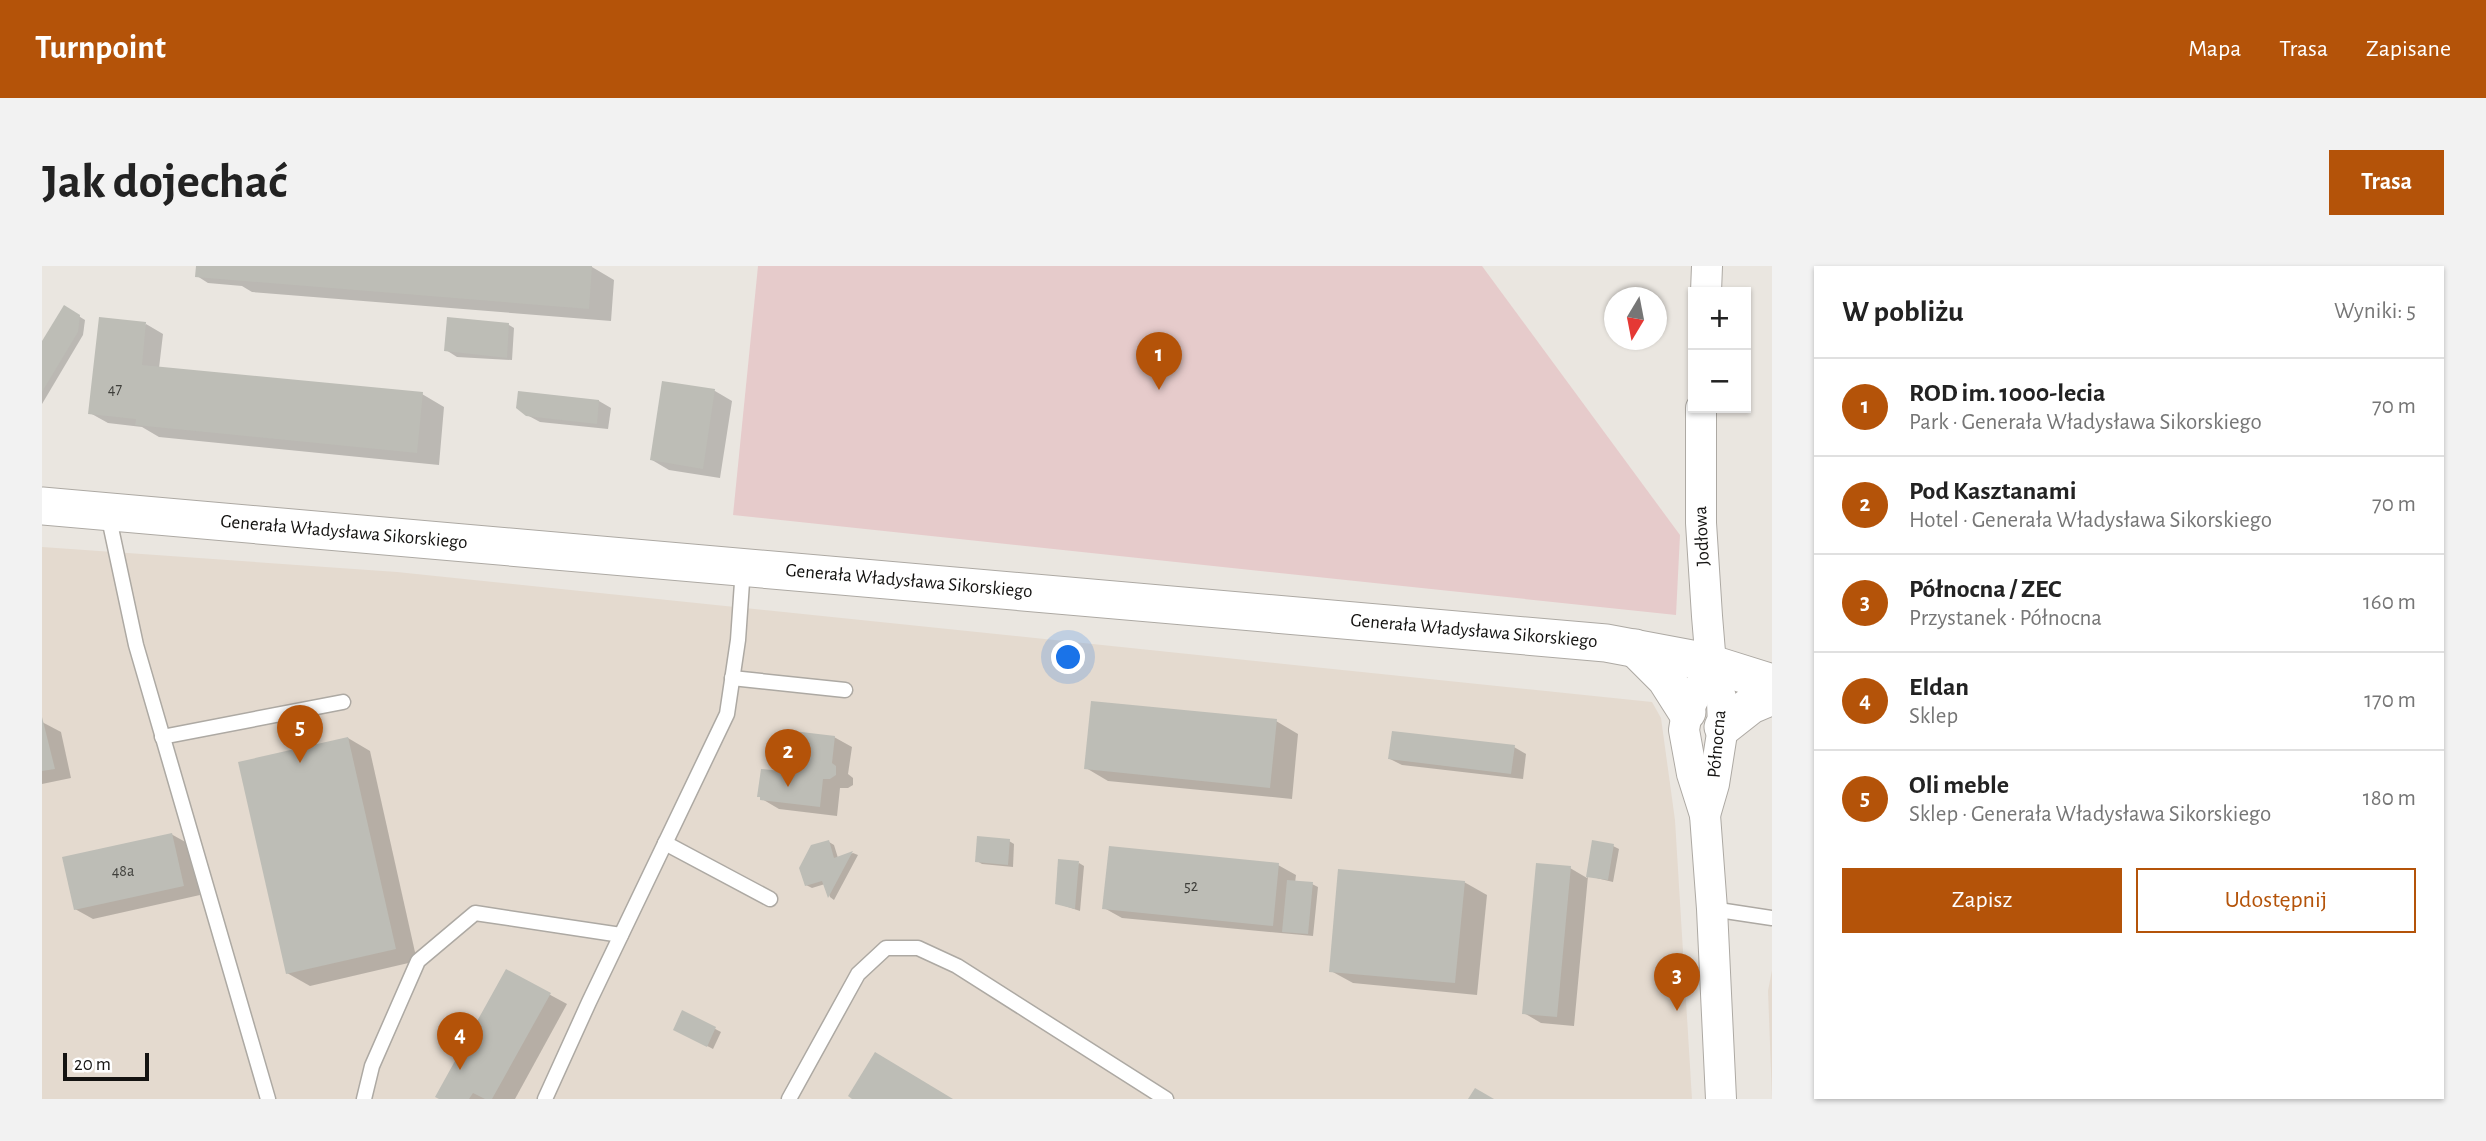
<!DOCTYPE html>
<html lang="pl">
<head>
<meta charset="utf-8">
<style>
	body { margin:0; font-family:"Alegreya Sans",sans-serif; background:#f2f2f2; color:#222 }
	.controls { position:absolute; right:21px; top:21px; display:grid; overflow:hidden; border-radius:0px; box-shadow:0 2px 5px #0004 }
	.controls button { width:63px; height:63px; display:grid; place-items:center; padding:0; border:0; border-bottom:2px solid #e0e0e0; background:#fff; color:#222; font:35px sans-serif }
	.compass { position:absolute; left:1562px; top:21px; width:63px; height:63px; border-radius:50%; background:#fff; box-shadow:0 2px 5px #0004; rotate:190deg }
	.scale { position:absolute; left:21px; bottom:18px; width:86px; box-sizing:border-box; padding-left:7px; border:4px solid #141311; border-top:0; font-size:19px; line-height:24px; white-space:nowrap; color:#141311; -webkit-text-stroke:5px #fff; paint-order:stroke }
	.you { position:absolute; left:1027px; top:392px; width:24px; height:24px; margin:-18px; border:5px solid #fff; border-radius:50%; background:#1a73e8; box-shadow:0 0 0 10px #1a73e833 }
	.badge { display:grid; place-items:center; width:46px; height:46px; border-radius:50%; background:#b45309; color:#fff; font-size:23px; font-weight:700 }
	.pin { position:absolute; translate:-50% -58px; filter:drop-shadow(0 2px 4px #0008) }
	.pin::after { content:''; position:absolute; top:37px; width:24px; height:21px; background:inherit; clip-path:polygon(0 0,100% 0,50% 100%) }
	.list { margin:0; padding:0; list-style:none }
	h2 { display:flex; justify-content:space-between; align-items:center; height:91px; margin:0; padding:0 28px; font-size:30px }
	h2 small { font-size:23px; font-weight:400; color:#767676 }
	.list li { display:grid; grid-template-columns:46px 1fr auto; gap:21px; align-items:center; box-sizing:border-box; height:98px; padding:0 28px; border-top:2px solid #e0e0e0 }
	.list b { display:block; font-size:26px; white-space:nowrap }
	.list p { margin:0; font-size:23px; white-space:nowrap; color:#767676 }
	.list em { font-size:23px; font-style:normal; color:#767676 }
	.actions { display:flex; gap:14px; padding:21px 28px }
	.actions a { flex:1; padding:16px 0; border:2px solid #b45309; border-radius:0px; text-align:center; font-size:24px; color:#b45309 }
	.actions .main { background:#b45309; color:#fff }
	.map { position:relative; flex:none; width:1730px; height:833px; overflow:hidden; border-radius:0px }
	header { display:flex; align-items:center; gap:42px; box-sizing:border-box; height:98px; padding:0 35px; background:#b45309; color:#fff }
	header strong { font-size:33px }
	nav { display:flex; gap:38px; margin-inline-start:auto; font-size:24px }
	.intro { display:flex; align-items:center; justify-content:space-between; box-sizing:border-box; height:168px; padding:0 42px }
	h1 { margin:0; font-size:49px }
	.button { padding:18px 32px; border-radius:0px; background:#b45309; color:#fff; font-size:24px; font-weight:700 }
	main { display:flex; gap:42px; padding:0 42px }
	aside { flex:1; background:#fff; border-radius:0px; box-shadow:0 2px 5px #0004 }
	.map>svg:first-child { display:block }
	.built { fill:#e4dacf }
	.green { fill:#e6cbcb }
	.shadow { fill:#0003 }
	.building { fill:#bdbdb6 }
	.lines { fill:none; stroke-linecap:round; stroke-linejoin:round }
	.service-casing { stroke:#ada9a3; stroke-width:17 }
	.minor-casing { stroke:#ada9a3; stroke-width:32 }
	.tertiary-casing { stroke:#ada9a3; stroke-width:39 }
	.service { stroke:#fff; stroke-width:14 }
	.minor { stroke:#fff; stroke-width:30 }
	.tertiary { stroke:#fff; stroke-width:37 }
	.labels { text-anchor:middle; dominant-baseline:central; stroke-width:5; stroke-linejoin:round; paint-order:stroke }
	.number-label { font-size:16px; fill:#3e3e3a }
	.street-label { font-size:19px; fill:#141311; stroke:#fff }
</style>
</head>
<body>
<header>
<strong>Turnpoint</strong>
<nav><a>Mapa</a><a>Trasa</a><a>Zapisane</a></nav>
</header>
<div class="intro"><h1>Jak dojechać</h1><a class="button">Trasa</a></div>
<main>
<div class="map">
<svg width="1730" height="833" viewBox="0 0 1730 833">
	<rect width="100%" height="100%" fill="#eae6e0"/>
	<g class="built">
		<polygon points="0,281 355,306 1610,436 1619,452 1633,554 1650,833 0,833"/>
		<polygon points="1730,704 1730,833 1726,725"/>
	</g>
	<polygon class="green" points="716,0 1440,0 1638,269 1634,349 691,249"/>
	<g class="shadow">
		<polygon points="156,0 550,1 572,14 569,55 210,26 200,20 166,17 155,10"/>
		<polygon points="22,41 43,54 41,69 0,138 0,78"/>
		<polygon points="439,57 467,59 472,62 470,94 415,91 404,84"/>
		<polygon points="104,58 121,68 117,102 380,128 402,141 397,199 117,171 100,161 66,157 48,147"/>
		<polygon points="622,117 673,125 690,135 678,212 627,204 610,194"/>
		<polygon points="477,127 557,135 569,142 566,163 498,156 485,149"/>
		<polygon points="1234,455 1256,468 1250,533 1066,515 1044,502"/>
		<polygon points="0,456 19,466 29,512 0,518"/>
		<polygon points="792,471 810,481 806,508 811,512 811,519 806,522 798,522 795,550 737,543 720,533 750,494"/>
		<polygon points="306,472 328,485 375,695 268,720 245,707"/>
		<polygon points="1472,481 1484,488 1481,513 1360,499 1348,493"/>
		<polygon points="129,568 147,578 158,629 51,653 33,643"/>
		<polygon points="967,575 972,578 971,601 940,598 935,595"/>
		<polygon points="787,576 792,579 796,592 811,587 816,589 792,634 788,631 783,618 770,622 764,619"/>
		<polygon points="1571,580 1577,583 1571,616 1546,610"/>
		<polygon points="1037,597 1042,600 1038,645 1014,637"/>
		<polygon points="1236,599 1254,609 1253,617 1270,618 1276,621 1271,670 1080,652 1062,642"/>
		<polygon points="1528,602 1545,612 1546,610 1532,760 1499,757 1482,747"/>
		<polygon points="1422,616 1445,629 1435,729 1311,717 1289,705"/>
		<polygon points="464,705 525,738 473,833 400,833"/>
		<polygon points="641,746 679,766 671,783 633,763"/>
	</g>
	<g class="building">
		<polygon points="154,0 550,0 547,43 153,11"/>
		<polygon points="22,39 38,49 36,66 0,126 0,75"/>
		<polygon points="57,51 104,56 100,99 381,126 375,187 93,159 94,153 46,148"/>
		<polygon points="405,51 467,57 465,92 402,85"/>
		<polygon points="620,115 673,123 661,203 608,194"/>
		<polygon points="476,125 557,134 555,158 484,150 474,142"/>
		<polygon points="1049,435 1235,453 1228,522 1042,503"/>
		<polygon points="0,451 13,503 0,505"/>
		<polygon points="751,465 793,470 790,497 794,500 794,509 788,513 781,513 778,541 718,534 718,531 715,531 719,503 739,505 742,503 743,496 748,493"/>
		<polygon points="1350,465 1473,479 1469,508 1346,493"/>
		<polygon points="306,471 354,683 244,708 196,496"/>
		<polygon points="130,567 142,620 32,644 20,591"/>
		<polygon points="935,570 968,573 966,599 933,596"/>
		<polygon points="787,574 792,592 811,585 786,632 780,615 763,620 757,602 769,579"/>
		<polygon points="1550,574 1572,578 1566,614 1544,611"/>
		<polygon points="1067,580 1237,597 1231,660 1060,643"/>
		<polygon points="1016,593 1037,595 1033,643 1013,638"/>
		<polygon points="1494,597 1529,600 1515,751 1480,748"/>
		<polygon points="1296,603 1423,615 1413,717 1287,706"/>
		<polygon points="1245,614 1271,616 1266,668 1240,666"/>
		<polygon points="464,703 509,727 450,833 443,833 431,827 427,833 397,833 393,831"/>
		<polygon points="640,744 674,761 665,781 631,764"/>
		<polygon points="833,786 911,833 810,833 806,830"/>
		<polygon points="1433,822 1452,833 1426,833"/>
	</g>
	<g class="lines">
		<g class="service-casing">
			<g id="service">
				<polyline points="66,248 94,379 226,833"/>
				<polyline points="690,412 803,424"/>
				<polyline points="120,471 301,436"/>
				<polyline points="623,577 728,633"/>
				<polyline points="1670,643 1730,652"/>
				<polyline points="322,833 330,800 376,695 433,647 579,669"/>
				<polyline points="503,833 547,736 685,448 696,374 701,302"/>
				<polyline points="747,833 816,708 844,682 876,682 915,700 1124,833"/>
			</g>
		</g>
		<g class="minor-casing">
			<g id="minor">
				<polyline points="1664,26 1665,0"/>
				<polyline points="1659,142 1659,257 1665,350 1669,398 1680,435 1681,461 1672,518 1663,549"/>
				<polyline points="1669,398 1645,446 1642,464 1650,508 1663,549 1670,643 1679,833"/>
			</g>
		</g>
		<g class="tertiary-casing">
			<g id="tertiary">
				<polyline points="0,240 1564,377 1660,395 1730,417"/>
				<polyline points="1593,382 1624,413 1645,446"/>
				<polyline points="1681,461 1709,439 1730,430"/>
			</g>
		</g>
		<use href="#service" class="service"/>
		<use href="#minor" class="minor"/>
		<use href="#tertiary" class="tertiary"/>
	</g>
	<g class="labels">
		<g class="number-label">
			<text x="73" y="123">47</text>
			<text x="81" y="605">48a</text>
			<text x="1149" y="620">52</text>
		</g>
		<g class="street-label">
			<text transform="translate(302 266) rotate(5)">Generała Władysława Sikorskiego</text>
			<text transform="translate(1660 270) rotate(-93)">Jodłowa</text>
			<text transform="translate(867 315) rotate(5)">Generała Władysława Sikorskiego</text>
			<text transform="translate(1432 365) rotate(5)">Generała Władysława Sikorskiego</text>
			<text transform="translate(1675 478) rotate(-85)">Północna</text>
		</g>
	</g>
</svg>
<div class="controls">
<button>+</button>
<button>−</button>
</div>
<svg class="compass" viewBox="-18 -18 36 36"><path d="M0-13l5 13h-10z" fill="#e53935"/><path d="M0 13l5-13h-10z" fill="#767676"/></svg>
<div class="scale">20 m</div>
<div class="you"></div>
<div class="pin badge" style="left:1117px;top:124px">1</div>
<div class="pin badge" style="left:746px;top:521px">2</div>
<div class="pin badge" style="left:1635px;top:745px">3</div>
<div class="pin badge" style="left:418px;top:804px">4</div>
<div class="pin badge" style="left:258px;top:497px">5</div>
</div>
<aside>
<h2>W pobliżu<small>Wyniki: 5</small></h2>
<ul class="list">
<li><span class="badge">1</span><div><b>ROD im. 1000-lecia</b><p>Park · Generała Władysława Sikorskiego</p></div><em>70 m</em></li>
<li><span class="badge">2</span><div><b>Pod Kasztanami</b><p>Hotel · Generała Władysława Sikorskiego</p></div><em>70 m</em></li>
<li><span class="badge">3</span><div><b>Północna / ZEC</b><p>Przystanek · Północna</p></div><em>160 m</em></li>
<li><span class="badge">4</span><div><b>Eldan</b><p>Sklep</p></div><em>170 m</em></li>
<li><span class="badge">5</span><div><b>Oli meble</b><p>Sklep · Generała Władysława Sikorskiego</p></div><em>180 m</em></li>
</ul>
<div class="actions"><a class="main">Zapisz</a><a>Udostępnij</a></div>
</aside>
</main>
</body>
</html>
